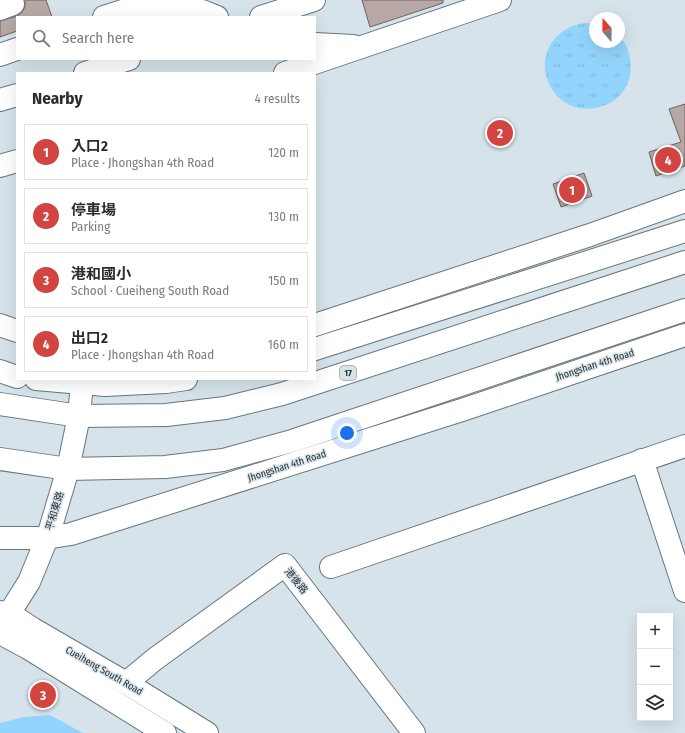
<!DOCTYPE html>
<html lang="en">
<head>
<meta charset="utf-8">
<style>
	body { margin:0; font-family:"Fira Sans Condensed","Noto Sans TC",sans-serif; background:#f7f7f7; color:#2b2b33 }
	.controls { position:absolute; right:12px; bottom:12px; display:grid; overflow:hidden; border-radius:0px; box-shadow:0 4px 16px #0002 }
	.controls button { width:36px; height:36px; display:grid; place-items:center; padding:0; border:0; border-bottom:1px solid #e1e1e2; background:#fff; color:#2b2b33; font:20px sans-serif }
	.compass { position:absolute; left:589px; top:12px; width:36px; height:36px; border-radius:50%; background:#fff; box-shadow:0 4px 16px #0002; rotate:340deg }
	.you { position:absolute; left:347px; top:433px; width:14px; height:14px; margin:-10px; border:3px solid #fff; border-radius:50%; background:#1a73e8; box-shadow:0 0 0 6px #1a73e833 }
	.badge { display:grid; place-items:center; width:26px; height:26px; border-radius:50%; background:#d24440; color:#fff; font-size:13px; font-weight:700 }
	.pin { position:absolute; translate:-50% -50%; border:2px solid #fff; box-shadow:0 1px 4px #0006 }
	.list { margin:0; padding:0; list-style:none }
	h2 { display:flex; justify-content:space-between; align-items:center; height:52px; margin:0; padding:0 16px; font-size:17px }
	h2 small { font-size:13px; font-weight:400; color:#7c7c81 }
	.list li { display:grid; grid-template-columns:26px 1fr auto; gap:12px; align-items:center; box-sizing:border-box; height:56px; margin:0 8px 8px; padding:0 8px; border:1px solid #e1e1e2; border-radius:0px }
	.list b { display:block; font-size:15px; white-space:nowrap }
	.list p { margin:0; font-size:13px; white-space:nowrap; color:#7c7c81 }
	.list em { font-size:13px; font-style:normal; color:#7c7c81 }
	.icon { flex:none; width:22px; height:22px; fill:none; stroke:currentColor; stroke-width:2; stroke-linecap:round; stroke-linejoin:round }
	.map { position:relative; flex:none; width:685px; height:733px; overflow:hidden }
	.search { position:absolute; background:#fff; box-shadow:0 4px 16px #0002; left:16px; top:16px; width:300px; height:44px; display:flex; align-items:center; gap:10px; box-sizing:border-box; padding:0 14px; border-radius:0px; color:#7c7c81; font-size:15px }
	.panel { position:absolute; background:#fff; box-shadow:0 4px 16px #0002; left:16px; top:72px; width:300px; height:308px; border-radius:0px }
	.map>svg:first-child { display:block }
	.grass { fill:url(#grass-tufts) }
	.green { fill:#93d4fc }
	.building { fill:#b7a8a6; stroke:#6f6160 }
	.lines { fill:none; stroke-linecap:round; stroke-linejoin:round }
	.minor-casing { stroke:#6a757c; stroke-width:24 }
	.major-casing { stroke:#6a757c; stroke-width:24 }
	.minor { stroke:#fff; stroke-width:22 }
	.major { stroke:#fff; stroke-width:22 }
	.labels { text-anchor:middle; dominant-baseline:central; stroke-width:3; stroke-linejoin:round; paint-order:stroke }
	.shield { fill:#d6e3eb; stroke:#5e666a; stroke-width:1 }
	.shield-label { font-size:9px; font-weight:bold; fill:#2b3033 }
	.street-label { font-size:10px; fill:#2b3033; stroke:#d6e3eb }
</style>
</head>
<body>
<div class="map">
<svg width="685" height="733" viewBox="0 0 685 733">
	<defs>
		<pattern id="grass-tufts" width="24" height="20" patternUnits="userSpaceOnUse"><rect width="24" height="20" fill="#93d4fc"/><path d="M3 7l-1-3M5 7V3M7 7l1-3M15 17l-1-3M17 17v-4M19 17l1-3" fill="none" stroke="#7fb6d8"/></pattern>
	</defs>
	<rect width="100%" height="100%" fill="#d6e3eb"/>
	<path class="grass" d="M 585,23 L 595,24 L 595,42 L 619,42 L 619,36 C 630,47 632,61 630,76 C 628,87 619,99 608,104 C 553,128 519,53 570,27 C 574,25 580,24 585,23 Z"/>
	<polygon class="green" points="50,715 83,733 0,733 0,723 23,717"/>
	<g class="building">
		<polygon points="25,0 46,0 52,17 17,17 17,31 0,37 0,21 17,16 22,12 25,7"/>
		<polygon points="362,0 443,0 443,3 370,27"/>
		<polygon points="685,104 685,166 656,176 649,152 681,142 669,109"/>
		<polygon points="584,173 592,196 561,207 553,184"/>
	</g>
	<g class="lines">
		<g class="minor-casing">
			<g id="minor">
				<polyline points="0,9 13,4 12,0"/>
				<polyline points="104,17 135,7 202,11 217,17"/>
				<polyline points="261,17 314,0"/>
				<polyline points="315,44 353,46"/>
				<polyline points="0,55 17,49"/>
				<polyline points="85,73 129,59"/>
				<polyline points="285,73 500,0"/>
				<polyline points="0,100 17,95"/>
				<polyline points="0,166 17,161"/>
				<polyline points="0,325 17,331"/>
				<polyline points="315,325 590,235 685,201"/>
				<polyline points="315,349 685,231"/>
				<polyline points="0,371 17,377"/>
				<polyline points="36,379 105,385 166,382 186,379"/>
				<polyline points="642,460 685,591"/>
				<polyline points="0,538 46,538 71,534 465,409 685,335"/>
				<polyline points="331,567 685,446"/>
				<polyline points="0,612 10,614 33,629 126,683 207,733"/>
				<polyline points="0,628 29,582 49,533 68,469 79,416 82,383"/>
				<polyline points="0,633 28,648 165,733"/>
				<polyline points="126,683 155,659 285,565 414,733"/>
			</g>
		</g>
		<g class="major-casing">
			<g id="major">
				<polyline points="0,404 79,416 166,415 225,408 282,394 685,262"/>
				<polyline points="0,459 68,469 165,467 223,460 292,441 685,310"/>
			</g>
		</g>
		<use href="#minor" class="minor"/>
		<use href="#major" class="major"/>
	</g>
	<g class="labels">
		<rect class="shield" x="340" y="366" width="16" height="14" rx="3"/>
		<g class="shield-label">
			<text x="348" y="373">17</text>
		</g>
		<g class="street-label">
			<text transform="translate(595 365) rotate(-18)">Jhongshan 4th Road</text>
			<text transform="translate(287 466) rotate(-18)">Jhongshan 4th Road</text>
			<text transform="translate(55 511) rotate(-73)">平和東路</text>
			<text transform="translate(296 581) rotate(51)">港後路</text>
			<text transform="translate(104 671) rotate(30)">Cueiheng South Road</text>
		</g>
	</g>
</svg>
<div class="controls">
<button>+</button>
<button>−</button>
<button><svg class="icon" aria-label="layers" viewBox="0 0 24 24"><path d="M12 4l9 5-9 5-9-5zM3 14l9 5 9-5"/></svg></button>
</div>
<svg class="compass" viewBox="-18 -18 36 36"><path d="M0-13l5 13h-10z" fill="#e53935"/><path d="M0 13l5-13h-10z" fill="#7c7c81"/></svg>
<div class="you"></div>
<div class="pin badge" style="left:572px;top:190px">1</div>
<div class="pin badge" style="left:500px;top:133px">2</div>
<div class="pin badge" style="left:43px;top:695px">3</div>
<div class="pin badge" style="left:668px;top:160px">4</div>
<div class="search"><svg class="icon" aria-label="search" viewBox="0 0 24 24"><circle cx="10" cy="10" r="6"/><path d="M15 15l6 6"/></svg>Search here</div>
<section class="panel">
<h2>Nearby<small>4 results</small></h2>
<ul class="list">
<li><span class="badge">1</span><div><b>入口2</b><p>Place · Jhongshan 4th Road</p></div><em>120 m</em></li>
<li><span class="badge">2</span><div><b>停車場</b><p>Parking</p></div><em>130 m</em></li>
<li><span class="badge">3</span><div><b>港和國小</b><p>School · Cueiheng South Road</p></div><em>150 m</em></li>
<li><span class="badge">4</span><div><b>出口2</b><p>Place · Jhongshan 4th Road</p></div><em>160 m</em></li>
</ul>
</section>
</div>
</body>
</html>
